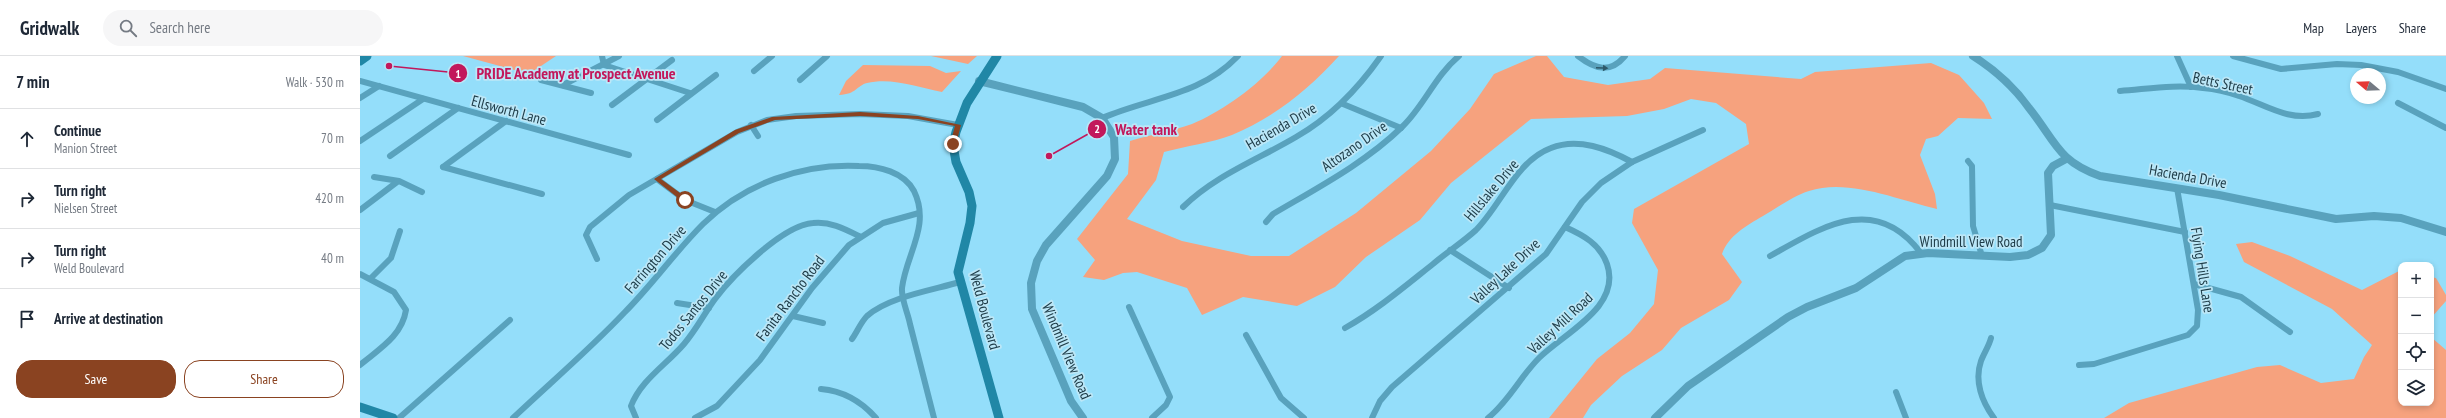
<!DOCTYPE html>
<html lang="en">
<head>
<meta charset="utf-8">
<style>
	body { margin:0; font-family:"PT Sans Narrow",sans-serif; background:#f6f6f7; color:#1f2937 }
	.controls { position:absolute; right:12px; bottom:12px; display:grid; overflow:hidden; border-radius:8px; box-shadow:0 2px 6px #0003 }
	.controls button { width:36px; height:36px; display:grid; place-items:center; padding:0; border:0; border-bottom:1px solid #e0e1e3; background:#fff; color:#1f2937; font:20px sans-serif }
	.compass { position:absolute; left:1990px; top:12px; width:36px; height:36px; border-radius:50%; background:#fff; box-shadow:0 2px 6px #0003; rotate:289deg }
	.stop { position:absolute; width:12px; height:12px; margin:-9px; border:3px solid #8a4321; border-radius:50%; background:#fff }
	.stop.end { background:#8a4321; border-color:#fff; box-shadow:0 1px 4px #0008 }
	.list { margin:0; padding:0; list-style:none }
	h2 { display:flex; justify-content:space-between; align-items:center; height:52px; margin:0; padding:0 16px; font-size:17px }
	h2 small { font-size:13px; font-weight:400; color:#747a83 }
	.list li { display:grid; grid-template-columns:26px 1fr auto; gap:12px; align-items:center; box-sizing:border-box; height:60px; padding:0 16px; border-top:1px solid #e0e1e3 }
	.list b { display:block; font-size:15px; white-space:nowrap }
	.list p { margin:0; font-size:13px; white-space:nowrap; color:#747a83 }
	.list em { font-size:13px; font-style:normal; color:#747a83 }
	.actions { display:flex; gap:8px; padding:12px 16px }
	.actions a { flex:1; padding:9px 0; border:1px solid #8a4321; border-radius:16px; text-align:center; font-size:14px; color:#8a4321 }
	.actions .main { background:#8a4321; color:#fff }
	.icon { flex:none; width:22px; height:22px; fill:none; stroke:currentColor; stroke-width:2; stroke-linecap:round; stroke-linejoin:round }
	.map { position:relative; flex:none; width:2086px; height:362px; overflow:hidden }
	header { display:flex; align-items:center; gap:24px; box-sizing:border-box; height:56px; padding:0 20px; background:#fff; border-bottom:1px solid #e0e1e3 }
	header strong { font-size:19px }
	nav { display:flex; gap:22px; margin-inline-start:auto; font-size:14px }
	.search { width:280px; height:36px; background:#f6f6f7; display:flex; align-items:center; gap:10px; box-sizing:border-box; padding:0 14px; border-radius:22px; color:#747a83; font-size:15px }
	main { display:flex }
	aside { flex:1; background:#fff }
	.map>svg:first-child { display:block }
	.green { fill:#f6a27e }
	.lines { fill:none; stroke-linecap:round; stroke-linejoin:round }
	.minor { stroke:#59a2bd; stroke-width:6 }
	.tertiary { stroke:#59a2bd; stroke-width:8 }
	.secondary { stroke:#2087a6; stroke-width:9 }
	.oneway { fill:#2e596a }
	.route { fill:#8a4321 }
	.labels { text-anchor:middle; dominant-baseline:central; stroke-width:3.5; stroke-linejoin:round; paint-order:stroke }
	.street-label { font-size:15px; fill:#1c3a46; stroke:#bce7f7 }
	.leader { fill:none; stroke:#c2185b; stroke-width:1.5 }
	.callout-dot { fill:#c2185b; stroke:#bce7f7; stroke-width:1.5 }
	.mark-label { font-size:12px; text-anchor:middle; font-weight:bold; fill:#fff }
	.callout-label { font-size:16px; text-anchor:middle; font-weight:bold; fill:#c2185b; stroke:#bce7f7; stroke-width:3.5; stroke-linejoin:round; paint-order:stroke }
</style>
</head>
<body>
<header>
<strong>Gridwalk</strong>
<div class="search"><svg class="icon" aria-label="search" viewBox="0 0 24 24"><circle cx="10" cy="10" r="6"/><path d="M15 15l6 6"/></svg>Search here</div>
<nav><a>Map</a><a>Layers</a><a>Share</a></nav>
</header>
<main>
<aside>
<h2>7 min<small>Walk · 530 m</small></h2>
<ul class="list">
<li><svg class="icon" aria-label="ahead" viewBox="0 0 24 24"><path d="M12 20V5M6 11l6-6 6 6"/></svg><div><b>Continue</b><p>Manion Street</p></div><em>70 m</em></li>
<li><svg class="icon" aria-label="right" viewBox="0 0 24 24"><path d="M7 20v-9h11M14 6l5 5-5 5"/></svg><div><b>Turn right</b><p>Nielsen Street</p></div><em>420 m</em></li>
<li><svg class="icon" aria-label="right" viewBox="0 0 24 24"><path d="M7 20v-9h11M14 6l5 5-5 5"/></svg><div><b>Turn right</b><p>Weld Boulevard</p></div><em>40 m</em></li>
<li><svg class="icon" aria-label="arrive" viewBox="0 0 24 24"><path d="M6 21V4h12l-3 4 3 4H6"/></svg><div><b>Arrive at destination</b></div></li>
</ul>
<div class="actions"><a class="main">Save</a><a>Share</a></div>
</aside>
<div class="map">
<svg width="2086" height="362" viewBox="0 0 2086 362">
	<rect width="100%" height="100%" fill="#94defa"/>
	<g class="green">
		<polygon points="103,0 196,0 169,18"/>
		<polygon points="571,0 617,0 608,8"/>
		<path d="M 922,0 L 979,0 C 948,34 915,61 872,79 C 851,87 826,90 804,96 L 796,124 L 767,163 L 822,185 L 891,200 L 929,200 L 996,157 L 1071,95 L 1110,53 L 1134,18 L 1176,0 L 1187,0 L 1204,21 L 1248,29 L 1290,23 L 1305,12 L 1441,23 L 1455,16 L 1571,7 L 1599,19 L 1624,47 L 1632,63 L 1598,62 L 1578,80 L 1566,83 L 1560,99 L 1575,138 L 1577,153 C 1538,144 1488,122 1449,135 C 1433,140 1417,152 1403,160 C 1386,170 1369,179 1362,198 L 1382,226 L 1369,244 L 1321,272 L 1302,294 L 1262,320 L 1231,349 L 1223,362 L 1189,362 L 1237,303 L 1270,277 L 1294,248 L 1298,214 L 1272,167 L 1274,153 L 1389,88 L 1386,68 L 1356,47 L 1331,43 L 1304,53 L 1267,60 L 1171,63 L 1091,127 L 1060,164 L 1006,201 L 975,231 L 937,250 L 883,241 L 842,259 L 827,232 L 777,216 L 763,217 L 744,224 L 723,221 L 735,204 L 717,183 L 768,118 L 770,85 C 790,79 812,75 832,68 C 863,55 902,27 922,0 Z"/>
		<path d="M 503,9 L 570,10 L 586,17 L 601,15 L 582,36 C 558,31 531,21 507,27 C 496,30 497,38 479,39 L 486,25 Z"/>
		<polygon points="1892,186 1930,200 2002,234 2041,214 2041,347 2071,347 2071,281 2086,294 2086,362 1744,362 1769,347 1897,311 1920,309 1961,327 1994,323 2004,301 2012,289 1972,253 1884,206 1876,188"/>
		<polygon points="2071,221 2076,222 2086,239 2086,245 2071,262"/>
	</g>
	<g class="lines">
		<g class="minor">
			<polyline points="242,0 244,9 330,37"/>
			<path d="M 1218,0 C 1235,13 1250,18 1265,0"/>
			<polyline points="1817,0 1831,31"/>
			<polyline points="1873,0 1921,13 1977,8 2001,9 2038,16 2086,33"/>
			<polyline points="394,15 412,0"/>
			<polyline points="181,24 231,37"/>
			<polyline points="440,24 467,0"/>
			<polyline points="0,25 269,99"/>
			<polyline points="203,29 259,0"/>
			<path d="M 1760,35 C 1788,33 1815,28 1843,32 C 1855,33 1868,36 1879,40 C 1906,49 1929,66 1958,58"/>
			<polyline points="0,42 19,30"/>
			<polyline points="2038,47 2086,72"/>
			<polyline points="983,48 1041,72"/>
			<polyline points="252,49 312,4"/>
			<path d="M 742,62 C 791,41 840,40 878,0"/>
			<polyline points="297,64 356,19"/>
			<polyline points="391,69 398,80"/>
			<polyline points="0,85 63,43"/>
			<polyline points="30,100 98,52"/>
			<polyline points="1608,105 1612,110 1613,170 1622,200"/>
			<polyline points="83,111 182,138"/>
			<polyline points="83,111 146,65"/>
			<polyline points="14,121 39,125 62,136"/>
			<polyline points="297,123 325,144 355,156"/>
			<polyline points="1690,149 1825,176"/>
			<path d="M 823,151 C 856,119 897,104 936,81 C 971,61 998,33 1021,0"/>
			<polyline points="0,154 37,126"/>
			<path d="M 906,166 L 913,158 C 957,132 1005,107 1042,71 C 1064,50 1075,20 1099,0"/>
			<polyline points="1090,194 1149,232"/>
			<path d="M 1410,200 C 1462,171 1515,136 1561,197"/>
			<polyline points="237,203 226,179 230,171 269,139 377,76 407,64 436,60 500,58 548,60 598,69"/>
			<path d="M 0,218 L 34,236 L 46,254 C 42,280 19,293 0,309"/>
			<polyline points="11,222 31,202 40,175"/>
			<polyline points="1834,228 1881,241 1930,276"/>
			<polyline points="317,247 349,252"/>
			<polyline points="769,251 810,341 806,349 792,362"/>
			<polyline points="433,260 463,267"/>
			<path d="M 985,272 C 1017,254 1044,231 1073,208 C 1087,196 1103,186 1116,174 C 1141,149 1156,105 1191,92 C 1218,81 1248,93 1272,106"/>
			<polyline points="886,279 921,342 944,362"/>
			<path d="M 1631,282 C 1629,290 1624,297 1621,305 C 1614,325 1622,346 1634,362"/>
			<path d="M 492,283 C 497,276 501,266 507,260 C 528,241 573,234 600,226"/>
			<polyline points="1719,309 1734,308 1828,279 1837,270 1838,254 1817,132"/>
			<path d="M 461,333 C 484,335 501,345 516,362"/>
			<polyline points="1536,336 1546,362"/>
			<polyline points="39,362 150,264"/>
			<path d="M 153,362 C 190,327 229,294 264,257 C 292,229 315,196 343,168 C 384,128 442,107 499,110 C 519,110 544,116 554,135 C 571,170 546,198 542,232 C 541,243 548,257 550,268 C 558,299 566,331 574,362"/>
			<path d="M 276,362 L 271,350 C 281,324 306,309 324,288 C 336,274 344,258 355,243 C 372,220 423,169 453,167 C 470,165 485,173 499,180"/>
			<polyline points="335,362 357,350 400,304 452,232 489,189 523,167 559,157"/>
			<polyline points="1012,362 1020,345 1032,331 1186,198 1222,146 1241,127 1272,106 1343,74"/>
			<path d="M 1128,362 C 1149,345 1160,321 1179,302 C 1204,277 1262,251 1247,208 C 1240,188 1223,179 1205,171"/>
		</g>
		<g class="tertiary">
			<path d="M 1613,0 C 1635,14 1654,31 1669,52 C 1695,84 1697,105 1740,120 L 1859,139 L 1976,163 L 2014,160 L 2041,162 L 2086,176"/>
			<polyline points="619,25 723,51 742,62 754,81 755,103 747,120 686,189 677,205 671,227 672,253 711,345 723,362"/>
			<polyline points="1295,362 1328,330 1428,261 1447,251 1496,232 1545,200 1568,197 1650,201 1668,199 1682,192 1691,179 1688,117 1693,110 1706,103"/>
		</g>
		<g class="secondary">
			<polyline points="637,0 607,47 596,76 593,89 596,106 609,136 612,150 610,167 598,216 639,362"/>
			<polyline points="0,5 7,0"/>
			<polyline points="0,351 33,362"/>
		</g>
	</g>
	<defs><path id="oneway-solid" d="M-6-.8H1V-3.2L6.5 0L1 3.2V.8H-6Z"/></defs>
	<use class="oneway" href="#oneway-solid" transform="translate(1242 12) rotate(2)"/>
	<polygon class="route" points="500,56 558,60 601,69 596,88 593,90 590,88 595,70 558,63 500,60 415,64 379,77 301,123 327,142 327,145 322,145 294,123 375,74 412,61"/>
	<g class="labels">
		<g class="street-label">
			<text transform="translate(1863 27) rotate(12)">Betts Street</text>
			<text transform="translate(149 54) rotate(15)">Ellsworth Lane</text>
			<text transform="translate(921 70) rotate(-30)">Hacienda Drive</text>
			<text transform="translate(994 90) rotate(-35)">Altozano Drive</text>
			<text transform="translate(1828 120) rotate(10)">Hacienda Drive</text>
			<text transform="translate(1131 134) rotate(-50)">Hillslake Drive</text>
			<text x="1611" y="185">Windmill View Road</text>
			<text transform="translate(295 203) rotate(-49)">Farrington Drive</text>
			<text transform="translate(1843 214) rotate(81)">Flying Hills Lane</text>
			<text transform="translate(1145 215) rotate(-43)">Valley Lake Drive</text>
			<text transform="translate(430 242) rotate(-53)">Fanita Rancho Road</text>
			<text transform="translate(333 254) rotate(-51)">Todos Santos Drive</text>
			<text transform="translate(625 254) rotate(75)">Weld Boulevard</text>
			<text transform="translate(1200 267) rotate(-43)">Valley Mill Road</text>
			<text transform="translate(707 295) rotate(67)">Windmill View Road</text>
		</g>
	</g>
	<path class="leader" d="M29 10L98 17M689 100L737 73"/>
	<g class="callout-dot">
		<circle cx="29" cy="10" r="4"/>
		<circle cx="689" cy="100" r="4"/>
		<circle cx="98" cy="17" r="10"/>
		<circle cx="737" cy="73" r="10"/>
	</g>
	<g class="mark-label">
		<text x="98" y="22">1</text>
		<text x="737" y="77">2</text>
	</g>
	<g class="callout-label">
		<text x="216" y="23">PRIDE Academy at Prospect Avenue</text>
		<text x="786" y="79">Water tank</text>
	</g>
</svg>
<div class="controls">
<button>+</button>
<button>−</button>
<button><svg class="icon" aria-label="locate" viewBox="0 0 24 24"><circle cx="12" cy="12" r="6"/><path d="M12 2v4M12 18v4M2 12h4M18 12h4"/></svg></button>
<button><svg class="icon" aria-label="layers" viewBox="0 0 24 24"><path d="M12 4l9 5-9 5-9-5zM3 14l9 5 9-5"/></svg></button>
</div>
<svg class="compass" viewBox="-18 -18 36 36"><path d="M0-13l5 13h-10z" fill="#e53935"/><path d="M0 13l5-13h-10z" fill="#747a83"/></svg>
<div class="stop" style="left:325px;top:144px"></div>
<div class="stop end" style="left:593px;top:88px"></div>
</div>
</main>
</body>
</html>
